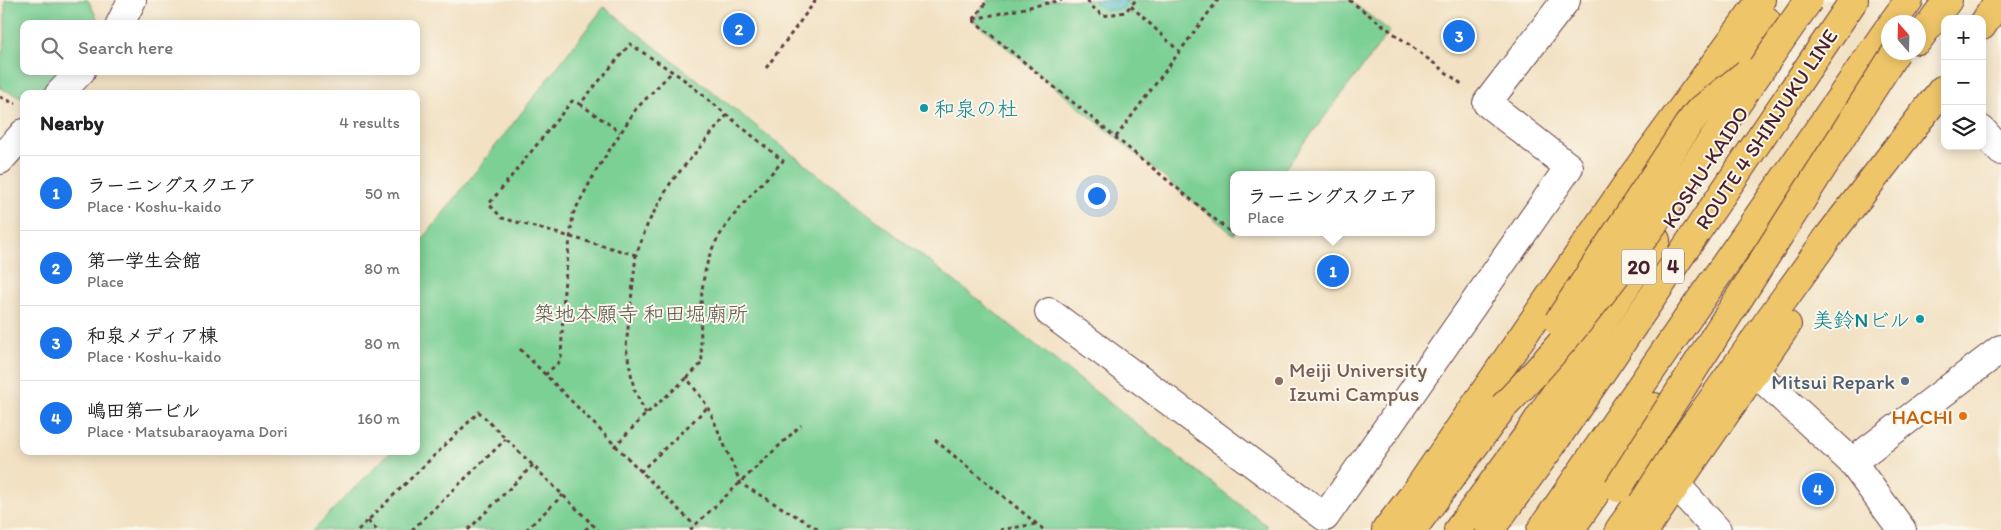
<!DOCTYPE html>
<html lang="en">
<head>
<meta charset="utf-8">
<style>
	body { margin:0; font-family:Itim,"Klee One",sans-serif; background:#f6f6f6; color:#202124 }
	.controls { position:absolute; right:15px; top:15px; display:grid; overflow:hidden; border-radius:10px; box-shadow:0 2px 12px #0003 }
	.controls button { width:45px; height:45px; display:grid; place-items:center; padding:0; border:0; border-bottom:1px solid #e0e0e0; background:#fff; color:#202124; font:25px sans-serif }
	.compass { position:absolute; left:1881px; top:15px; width:45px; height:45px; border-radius:50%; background:#fff; box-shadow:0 2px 12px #0003; rotate:340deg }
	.you { position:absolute; left:1096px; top:195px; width:18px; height:18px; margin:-12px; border:4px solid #fff; border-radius:50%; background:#1a73e8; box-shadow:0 0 0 8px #1a73e833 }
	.badge { display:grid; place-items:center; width:32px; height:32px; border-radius:50%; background:#1a73e8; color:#fff; font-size:16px; font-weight:700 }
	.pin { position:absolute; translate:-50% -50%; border:2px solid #fff; box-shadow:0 1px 5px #0006 }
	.popup { position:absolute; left:1230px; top:171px; width:205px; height:65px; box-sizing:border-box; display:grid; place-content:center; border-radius:10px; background:#fff; filter:drop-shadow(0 1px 4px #0005); font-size:16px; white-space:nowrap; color:#757577 }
	.popup b { font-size:19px; color:#202124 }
	.popup::after { content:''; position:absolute; left:50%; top:100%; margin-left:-10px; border:10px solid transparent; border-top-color:#fff }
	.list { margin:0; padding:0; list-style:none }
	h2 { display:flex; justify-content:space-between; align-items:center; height:65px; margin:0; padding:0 20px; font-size:21px }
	h2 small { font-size:16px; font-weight:400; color:#757577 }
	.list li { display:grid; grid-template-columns:32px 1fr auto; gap:15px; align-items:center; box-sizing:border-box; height:75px; padding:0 20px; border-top:1px solid #e0e0e0 }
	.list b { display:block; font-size:19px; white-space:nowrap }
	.list p { margin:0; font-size:16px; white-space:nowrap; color:#757577 }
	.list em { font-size:16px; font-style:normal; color:#757577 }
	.icon { flex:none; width:28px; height:28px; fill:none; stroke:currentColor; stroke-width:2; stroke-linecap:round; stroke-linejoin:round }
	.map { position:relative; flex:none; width:2001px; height:530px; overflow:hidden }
	.search { position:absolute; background:#fff; box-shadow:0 2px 12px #0003; left:20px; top:20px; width:400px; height:55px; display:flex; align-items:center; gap:12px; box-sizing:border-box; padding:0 18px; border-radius:10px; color:#757577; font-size:19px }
	.panel { position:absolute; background:#fff; box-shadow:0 2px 12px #0003; left:20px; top:90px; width:400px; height:365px; border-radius:10px }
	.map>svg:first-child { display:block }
	.green { fill:#7bd094; stroke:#627860 }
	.water { fill:#52c0c8; stroke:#4e707a }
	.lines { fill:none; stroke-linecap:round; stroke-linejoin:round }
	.minor-casing { stroke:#633c42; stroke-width:30 }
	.highway-casing { stroke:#633c42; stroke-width:30 }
	.path { stroke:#633c42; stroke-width:3; stroke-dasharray:4 4; stroke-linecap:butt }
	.minor { stroke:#fff; stroke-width:28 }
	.highway { stroke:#eec569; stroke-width:28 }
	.highway-bridge-casing { stroke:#633c42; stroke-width:30; stroke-linecap:butt }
	.highway-bridge { stroke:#eec569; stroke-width:28 }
	.culture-dot { fill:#0f9aa8; stroke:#fbf7ec; stroke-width:2 }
	.education-dot { fill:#8d6e63; stroke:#fbf7ec; stroke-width:2 }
	.service-dot { fill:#5c6f8a; stroke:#fbf7ec; stroke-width:2 }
	.food-dot { fill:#e8710a; stroke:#fbf7ec; stroke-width:2 }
	.labels { text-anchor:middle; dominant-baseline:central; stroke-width:4; stroke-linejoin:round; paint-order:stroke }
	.shield { fill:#fbf7ec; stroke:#7f6065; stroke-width:1 }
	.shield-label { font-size:20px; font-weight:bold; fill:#4a1f2b }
	.culture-label { font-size:21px; fill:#0d838f; stroke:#fbf7ec; text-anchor:start }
	.street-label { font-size:21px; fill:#4a1f2b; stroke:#fbf7ec }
	.park-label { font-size:21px; fill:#59544a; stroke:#fbf7ec }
	.education-label { font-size:21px; fill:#785e54; stroke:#fbf7ec; text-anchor:start }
	.service-label { font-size:21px; fill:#4e5e75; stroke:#fbf7ec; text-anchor:end }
	.food-label { font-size:21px; fill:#c56008; stroke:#fbf7ec; text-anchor:end }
</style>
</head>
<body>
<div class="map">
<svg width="2001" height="530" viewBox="0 0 2001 530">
	<rect width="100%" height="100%" fill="#fbf7ec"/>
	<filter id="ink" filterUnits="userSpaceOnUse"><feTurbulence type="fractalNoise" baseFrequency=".02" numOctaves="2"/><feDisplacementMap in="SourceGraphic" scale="10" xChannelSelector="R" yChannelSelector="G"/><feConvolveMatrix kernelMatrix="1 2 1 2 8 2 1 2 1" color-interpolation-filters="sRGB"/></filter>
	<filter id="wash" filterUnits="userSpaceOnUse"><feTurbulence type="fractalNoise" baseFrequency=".0096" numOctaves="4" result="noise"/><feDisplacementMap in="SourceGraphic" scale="20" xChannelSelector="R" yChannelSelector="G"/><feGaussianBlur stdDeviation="1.12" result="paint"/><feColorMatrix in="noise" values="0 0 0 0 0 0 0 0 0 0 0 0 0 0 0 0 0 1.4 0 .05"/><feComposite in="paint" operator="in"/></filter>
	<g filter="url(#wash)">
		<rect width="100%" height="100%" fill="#f2e1c3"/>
		<g class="green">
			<polygon points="5,0 88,0 100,24 24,24 24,71 68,71 47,94 24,94 24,98 0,88 0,62 5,41"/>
			<polygon points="988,0 1349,0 1390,31 1280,175 1234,175 1234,232 1236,232 1234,235 973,20"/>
			<polygon points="604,7 1267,526 1264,530 313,530 391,451 416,451 416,426 420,422 416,413 416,248"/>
		</g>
		<polygon class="water" points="1094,0 1128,0 1122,9 1106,10 1095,3"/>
	</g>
	<g filter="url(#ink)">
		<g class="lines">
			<g class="minor-casing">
				<g id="minor">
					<polyline points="120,24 132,0"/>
					<polyline points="59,94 81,71"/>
					<polyline points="1982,130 2001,151"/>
					<polyline points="0,160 24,133"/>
					<polyline points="1049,312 1325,517 1569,167 1487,103 1566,0"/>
					<polyline points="1756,373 1852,462 1902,530"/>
					<polyline points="1852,462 2001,349"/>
					<polyline points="1677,486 1717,530"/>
				</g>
			</g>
			<g class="highway-casing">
				<g id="highway">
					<polyline points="1893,22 1909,0"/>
					<polyline points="1982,26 1999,0"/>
					<polyline points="1918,40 1948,0"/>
					<polyline points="1722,93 1766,20"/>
					<polyline points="1386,530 1417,490 1634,174 1761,0"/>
					<polyline points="1412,530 1503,407"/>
					<polyline points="1458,530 1530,432 1656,240"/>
					<polyline points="1490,530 1552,445 1854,0"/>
					<polyline points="1541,530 1888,29"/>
					<polyline points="1570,530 1655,407"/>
					<polyline points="1619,530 1829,236 1942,90"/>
					<polyline points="1645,530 1787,325"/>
				</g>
			</g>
			<g class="path">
				<polyline points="1088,0 1089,4 1103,16 1125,12 1136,0"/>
				<polyline points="1349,0 1463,85"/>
				<polyline points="1131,6 1180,52"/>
				<polyline points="973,19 988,0"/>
				<polyline points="974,19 1062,0"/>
				<polyline points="973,20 1234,235"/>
				<polyline points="766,68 816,0"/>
				<polyline points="0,97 16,104"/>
				<polyline points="580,104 620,132"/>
				<polyline points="1116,137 1218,0"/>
				<path d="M 636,255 L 502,218 L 489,204 L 572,101 L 580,104 L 630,44 L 682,78 L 783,161 C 760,185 736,209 718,238 C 697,271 700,325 702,363 L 687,378 L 708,407 L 741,484 L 820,530"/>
				<polyline points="520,349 694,525"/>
				<polyline points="545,375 561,360 564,289 573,214 596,171 636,109 672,72"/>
				<polyline points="646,414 634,389 626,347 636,255 648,223 671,182 727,115"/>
				<polyline points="935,440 1044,530"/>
				<polyline points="614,447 646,414 687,378"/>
				<polyline points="640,472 708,407"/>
				<polyline points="368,521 377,530"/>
				<polyline points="358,530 479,412 598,530"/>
				<polyline points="412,530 506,439"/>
				<polyline points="468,530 533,465"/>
				<polyline points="526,530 563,495"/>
				<polyline points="585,530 592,524"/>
				<polyline points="690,530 801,425"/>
				<polyline points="1000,530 1036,524"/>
			</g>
			<use href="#minor" class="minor"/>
			<use href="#highway" class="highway"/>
			<g class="highway-bridge-casing">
				<g id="highway-bridge">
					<polyline points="1558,322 1688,125 1698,112 1747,73"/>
					<path d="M 1503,407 C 1622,286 1711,137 1809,0"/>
					<polyline points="1618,488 1896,52"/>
				</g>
			</g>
			<use href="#highway-bridge" class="highway-bridge"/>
		</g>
	</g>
	<g class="culture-dot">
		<circle cx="924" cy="108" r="5"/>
		<circle cx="1920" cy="319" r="5"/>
	</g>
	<circle class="education-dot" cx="1279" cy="381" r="5"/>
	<circle class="service-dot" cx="1905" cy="381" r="5"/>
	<circle class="food-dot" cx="1963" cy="416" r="5"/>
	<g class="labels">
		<g class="shield">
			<rect x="1662" y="248.5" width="22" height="35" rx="4"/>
			<rect x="1621.5" y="249.5" width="35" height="35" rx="4"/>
		</g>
		<g class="shield-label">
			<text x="1673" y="266">4</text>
			<text x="1639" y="267">20</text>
		</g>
		<g class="culture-label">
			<text x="934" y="108">和泉の杜</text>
			<text x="1910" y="319" text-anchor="end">美鈴Nビル</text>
		</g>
		<g class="street-label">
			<text transform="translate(1766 129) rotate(-56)">ROUTE 4 SHINJUKU LINE</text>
			<text transform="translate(1705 167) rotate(-57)">KOSHU-KAIDO</text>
		</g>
		<g class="park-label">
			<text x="641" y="313">築地本願寺 和田堀廟所</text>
		</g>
		<g class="education-label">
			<text x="1289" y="369">Meiji University<tspan x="1289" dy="24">Izumi Campus</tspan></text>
		</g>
		<g class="service-label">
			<text x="1895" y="381">Mitsui Repark</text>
		</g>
		<g class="food-label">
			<text x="1953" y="416">HACHI</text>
		</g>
	</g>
</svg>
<div class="controls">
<button>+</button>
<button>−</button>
<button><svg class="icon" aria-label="layers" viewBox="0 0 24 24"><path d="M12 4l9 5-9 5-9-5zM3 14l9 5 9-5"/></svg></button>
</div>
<svg class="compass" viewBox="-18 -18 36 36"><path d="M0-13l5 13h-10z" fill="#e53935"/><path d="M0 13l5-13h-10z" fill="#757577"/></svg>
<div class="you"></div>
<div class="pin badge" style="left:1333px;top:271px">1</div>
<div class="popup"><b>ラーニングスクエア</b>Place</div>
<div class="pin badge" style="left:739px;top:29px">2</div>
<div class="pin badge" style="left:1459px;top:36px">3</div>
<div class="pin badge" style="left:1818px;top:489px">4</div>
<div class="search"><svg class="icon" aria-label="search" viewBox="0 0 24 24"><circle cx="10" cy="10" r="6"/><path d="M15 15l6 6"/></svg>Search here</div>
<section class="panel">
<h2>Nearby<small>4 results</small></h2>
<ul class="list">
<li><span class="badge">1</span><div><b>ラーニングスクエア</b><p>Place · Koshu-kaido</p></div><em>50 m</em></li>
<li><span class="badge">2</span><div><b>第一学生会館</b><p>Place</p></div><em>80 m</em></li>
<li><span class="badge">3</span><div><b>和泉メディア棟</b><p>Place · Koshu-kaido</p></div><em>80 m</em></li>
<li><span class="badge">4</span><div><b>嶋田第一ビル</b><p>Place · Matsubaraoyama Dori</p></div><em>160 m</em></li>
</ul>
</section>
</div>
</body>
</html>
